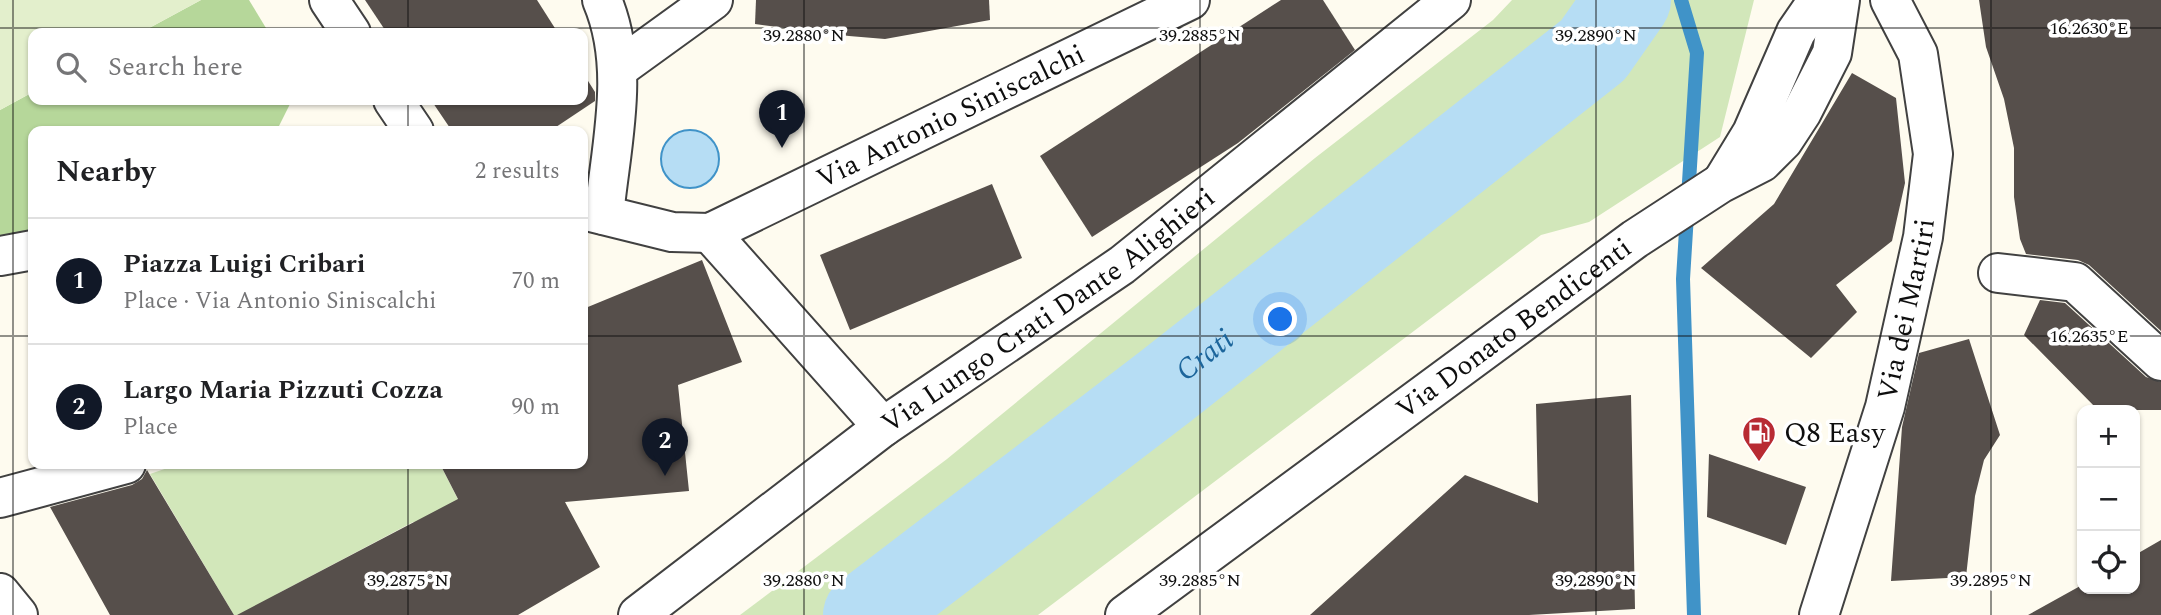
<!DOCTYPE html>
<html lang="en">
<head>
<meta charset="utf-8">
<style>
	body { margin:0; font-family:Spectral,serif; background:#f6f6f6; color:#202124 }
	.controls { position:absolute; right:21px; bottom:21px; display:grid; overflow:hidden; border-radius:14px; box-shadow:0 2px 5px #0004 }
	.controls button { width:63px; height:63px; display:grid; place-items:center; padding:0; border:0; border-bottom:2px solid #e0e0e0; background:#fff; color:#202124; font:35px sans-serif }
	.you { position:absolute; left:1281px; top:320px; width:24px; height:24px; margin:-18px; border:5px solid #fff; border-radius:50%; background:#1a73e8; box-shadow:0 0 0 10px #1a73e833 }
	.badge { display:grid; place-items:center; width:46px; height:46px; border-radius:50%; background:#111827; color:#fff; font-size:23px; font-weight:700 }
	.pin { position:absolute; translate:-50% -58px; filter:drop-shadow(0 2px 4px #0008) }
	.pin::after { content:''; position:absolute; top:37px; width:24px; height:21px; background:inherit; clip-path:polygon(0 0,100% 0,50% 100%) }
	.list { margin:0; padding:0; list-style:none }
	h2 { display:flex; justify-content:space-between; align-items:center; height:91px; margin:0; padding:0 28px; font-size:30px }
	h2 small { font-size:23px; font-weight:400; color:#757577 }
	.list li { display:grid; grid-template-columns:46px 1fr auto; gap:21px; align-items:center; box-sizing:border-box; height:126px; padding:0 28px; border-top:2px solid #e0e0e0 }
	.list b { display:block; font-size:26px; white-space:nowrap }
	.list p { margin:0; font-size:23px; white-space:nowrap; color:#757577 }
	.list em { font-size:23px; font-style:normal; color:#757577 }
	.icon { flex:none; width:38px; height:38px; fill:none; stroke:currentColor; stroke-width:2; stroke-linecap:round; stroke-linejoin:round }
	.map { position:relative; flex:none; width:2161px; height:615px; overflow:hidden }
	.search { position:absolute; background:#fff; box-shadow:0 2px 5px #0004; left:28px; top:28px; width:560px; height:77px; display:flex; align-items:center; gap:18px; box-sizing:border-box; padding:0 24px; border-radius:14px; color:#757577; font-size:26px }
	.panel { position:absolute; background:#fff; box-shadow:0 2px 5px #0004; left:28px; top:126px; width:560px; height:343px; border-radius:14px }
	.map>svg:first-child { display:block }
	.green { fill:#d2e7ba }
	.forest { fill:#b6d79a }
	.pitch { fill:#e3efcc }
	.water { fill:#b6ddf4; stroke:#4093c8; stroke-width:2 }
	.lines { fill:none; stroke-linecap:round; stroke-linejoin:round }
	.stream { stroke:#4093c8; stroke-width:14 }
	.river { stroke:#b6ddf4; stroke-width:86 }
	.building { fill:#564f4b }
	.minor-casing { stroke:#414141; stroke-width:42 }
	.tertiary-casing { stroke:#414141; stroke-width:42 }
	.minor { stroke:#fff; stroke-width:38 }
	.tertiary { stroke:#fff; stroke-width:38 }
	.ticks { fill:none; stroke:#0e0e0e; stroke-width:2; stroke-opacity:0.45 }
	.labels { text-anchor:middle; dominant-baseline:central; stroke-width:7; stroke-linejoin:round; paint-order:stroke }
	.street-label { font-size:28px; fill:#0e0e0e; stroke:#fff }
	.poi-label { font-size:28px; fill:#0e0e0e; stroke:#fff; text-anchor:start }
	.water-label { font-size:30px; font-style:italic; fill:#1c659b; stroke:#fff }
	.ticks-label { font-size:18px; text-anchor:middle; fill:#0e0e0e; stroke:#fff; stroke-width:7; stroke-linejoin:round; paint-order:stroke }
</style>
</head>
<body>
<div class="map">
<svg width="2161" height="615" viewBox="0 0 2161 615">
	<rect width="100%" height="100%" fill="#fefbef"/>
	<g class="green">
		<polygon points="1512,0 1754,0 1720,137 1589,222 1541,235 1038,615 740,615 947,459 1315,158 1493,20"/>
		<polygon points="179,464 440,464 476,535 413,522 277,594 287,615 234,615 150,474"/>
	</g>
	<g class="forest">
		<polygon points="201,0 249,0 269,33 140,33"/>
		<polygon points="33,92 33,100 292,100 279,126 258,131 33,131 33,229 0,236 0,110"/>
	</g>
	<polygon class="pitch" points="0,0 201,0 140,33 33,33 33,92 0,110"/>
	<circle class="water" cx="690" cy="159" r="29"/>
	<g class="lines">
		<polyline class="stream" points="1681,0 1697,53 1683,279 1694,615"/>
		<path class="river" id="s1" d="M 866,615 L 1166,386 L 1593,50 L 1628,0"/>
	</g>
	<g class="building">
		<polygon points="365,0 537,0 558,33 387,33"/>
		<polygon points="756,0 989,0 990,20 885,39 849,36 755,24"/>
		<polygon points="1281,0 1323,0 1355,50 1238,143 1092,237 1040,156"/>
		<polygon points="1979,0 2161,0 2161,331 2089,265 2078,260 2026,254 2020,239 2014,197 2014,148 2004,99 1986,47"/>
		<polygon points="583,73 595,92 595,101 550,131 452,131 431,100 583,100"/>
		<polygon points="1852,73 1896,98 1905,183 1892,241 1836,285 1857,312 1811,358 1701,268 1774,204"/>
		<polygon points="992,184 1022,258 850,330 820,255"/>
		<polygon points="702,260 742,362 678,385 689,491 565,502 600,567 518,615 237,615 458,499 440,464 583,464 583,309"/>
		<polygon points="2040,300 2065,303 2146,377 2161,382 2161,410 2098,410 2024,335"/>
		<polygon points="1969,339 2000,435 1984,460 1975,496 1966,577 1891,581 1902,427 1919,353"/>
		<polygon points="1631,395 1635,609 1529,615 1310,615 1465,475 1538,503 1536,404"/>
		<polygon points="1709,454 1806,487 1786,545 1707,517"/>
		<polygon points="147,470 234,615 110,615 50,507 132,485 142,479"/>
		<polygon points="2161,540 2161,615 2028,615 2082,585 2082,589 2135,589 2135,555"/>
	</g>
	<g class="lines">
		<g class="minor-casing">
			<g id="minor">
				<polyline points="329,0 351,33"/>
				<path d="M 602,0 C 631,68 611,144 604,215"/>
				<polyline points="619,68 713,0"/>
				<polyline points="393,100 414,131"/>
				<polyline points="710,233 883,427"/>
				<polyline points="1998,273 2075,282 2161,361"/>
				<polyline points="0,498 126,464"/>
				<polyline points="0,593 18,615"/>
				<path id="s2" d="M 638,615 L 883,427 L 1122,265 L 1451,0"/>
			</g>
		</g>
		<g class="tertiary-casing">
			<g id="tertiary">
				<polyline points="1724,179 1752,133 1796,32 1818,0"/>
				<path id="s3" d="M 583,210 L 672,232 L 710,233 L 1190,0"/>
				<polyline points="0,256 33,250"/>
				<path id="s4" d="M 1125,615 L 1635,239 L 1721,183 L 1762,162 L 1783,141 L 1802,112 L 1832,53 L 1840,0"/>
				<path id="s5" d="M 1819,615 L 1885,407 L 1923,237 L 1933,154 L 1918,54 L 1890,0"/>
			</g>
		</g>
		<use href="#minor" class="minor"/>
		<use href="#tertiary" class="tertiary"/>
	</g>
	<path class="ticks" d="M 13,0 L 13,615M 408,0 L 408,33M 804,0 L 804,615M 1200,0 L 1200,615M 1596,0 L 1596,615M 1991,0 L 1991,615M 0,28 L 2161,28M 408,100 L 408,131M 0,336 L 33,336M 583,336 L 2161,336M 408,464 L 408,615"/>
	<defs>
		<g id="fuel-pin" transform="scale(1.75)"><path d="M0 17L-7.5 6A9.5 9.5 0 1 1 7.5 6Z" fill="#b82b33" stroke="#fff"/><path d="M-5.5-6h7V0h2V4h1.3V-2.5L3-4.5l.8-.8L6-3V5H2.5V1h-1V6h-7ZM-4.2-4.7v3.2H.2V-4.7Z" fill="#fff"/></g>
	</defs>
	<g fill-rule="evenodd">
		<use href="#fuel-pin" x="1759" y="433"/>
	</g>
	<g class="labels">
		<g class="street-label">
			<text stroke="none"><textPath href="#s3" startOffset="397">Via Antonio Siniscalchi</textPath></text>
			<text stroke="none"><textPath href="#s5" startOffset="318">Via dei Martiri</textPath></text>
			<text stroke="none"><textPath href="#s2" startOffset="511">Via Lungo Crati Dante Alighieri</textPath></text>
			<text stroke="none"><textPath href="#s4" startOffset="483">Via Donato Bendicenti</textPath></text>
		</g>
		<g class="poi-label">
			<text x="1784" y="433">Q8 Easy</text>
		</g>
		<g class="water-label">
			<text stroke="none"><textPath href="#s1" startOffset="427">Crati</textPath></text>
		</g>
	</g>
	<g class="ticks-label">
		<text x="2089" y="34">16.2630°E</text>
		<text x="804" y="41">39.2880°N</text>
		<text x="1200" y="41">39.2885°N</text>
		<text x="1596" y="41">39.2890°N</text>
		<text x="2089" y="342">16.2635°E</text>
		<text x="408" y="586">39.2875°N</text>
		<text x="804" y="586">39.2880°N</text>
		<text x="1200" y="586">39.2885°N</text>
		<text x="1596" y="586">39.2890°N</text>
		<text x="1991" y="586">39.2895°N</text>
	</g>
</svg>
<div class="controls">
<button>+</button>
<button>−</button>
<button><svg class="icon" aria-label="locate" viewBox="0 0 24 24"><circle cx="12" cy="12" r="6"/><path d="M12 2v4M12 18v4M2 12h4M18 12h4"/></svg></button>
</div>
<div class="you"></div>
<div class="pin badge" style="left:782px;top:148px">1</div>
<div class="pin badge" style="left:665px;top:476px">2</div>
<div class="search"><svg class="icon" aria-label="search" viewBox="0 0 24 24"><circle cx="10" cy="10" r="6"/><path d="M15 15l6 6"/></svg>Search here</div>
<section class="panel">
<h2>Nearby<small>2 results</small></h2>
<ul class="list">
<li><span class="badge">1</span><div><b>Piazza Luigi Cribari</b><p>Place · Via Antonio Siniscalchi</p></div><em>70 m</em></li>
<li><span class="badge">2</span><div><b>Largo Maria Pizzuti Cozza</b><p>Place</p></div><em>90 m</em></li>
</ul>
</section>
</div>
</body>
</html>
